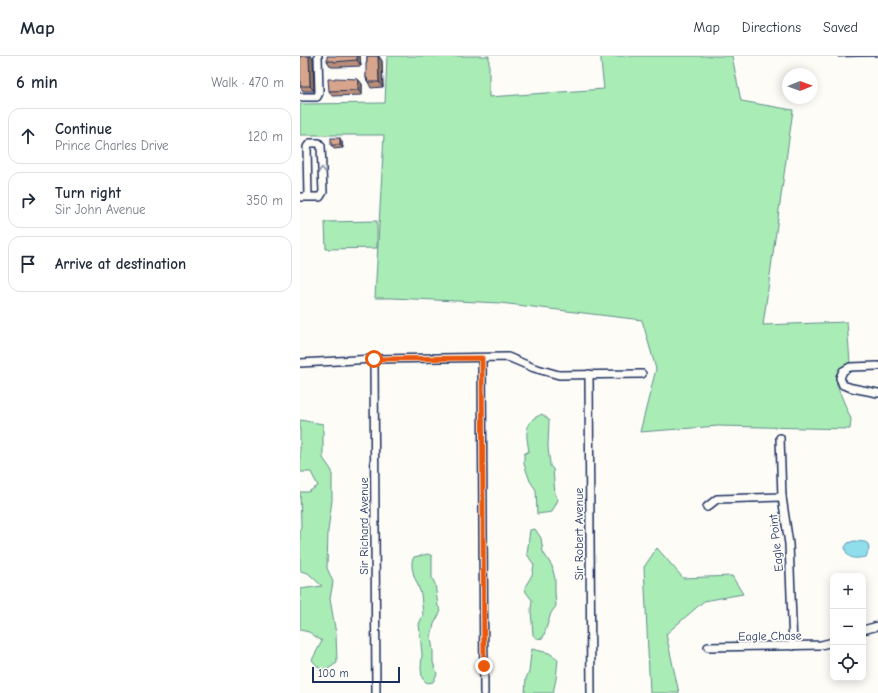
<!DOCTYPE html>
<html lang="en">
<head>
<meta charset="utf-8">
<style>
	body { margin:0; font-family:"Comic Neue",sans-serif; background:#f2f2f3; color:#1f2937 }
	.controls { position:absolute; right:12px; bottom:12px; display:grid; overflow:hidden; border-radius:8px; box-shadow:0 2px 10px #0003 }
	.controls button { width:36px; height:36px; display:grid; place-items:center; padding:0; border:0; border-bottom:1px solid #e0e1e3; background:#fff; color:#1f2937; font:20px sans-serif }
	.compass { position:absolute; left:482px; top:12px; width:36px; height:36px; border-radius:50%; background:#fff; box-shadow:0 2px 10px #0003; rotate:89deg }
	.scale { position:absolute; left:12px; bottom:10px; width:88px; box-sizing:border-box; padding-left:4px; border:2px solid #1b2f5e; border-top:0; font-size:11px; line-height:14px; white-space:nowrap; color:#1b2f5e; -webkit-text-stroke:3px #fdfcf7; paint-order:stroke }
	.stop { position:absolute; width:12px; height:12px; margin:-9px; border:3px solid #ea580c; border-radius:50%; background:#fff }
	.stop.end { background:#ea580c; border-color:#fff; box-shadow:0 1px 4px #0008 }
	.list { margin:0; padding:0; list-style:none }
	h2 { display:flex; justify-content:space-between; align-items:center; height:52px; margin:0; padding:0 16px; font-size:17px }
	h2 small { font-size:13px; font-weight:400; color:#747a83 }
	.list li { display:grid; grid-template-columns:26px 1fr auto; gap:12px; align-items:center; box-sizing:border-box; height:56px; margin:0 8px 8px; padding:0 8px; border:1px solid #e0e1e3; border-radius:12px }
	.list b { display:block; font-size:15px; white-space:nowrap }
	.list p { margin:0; font-size:13px; white-space:nowrap; color:#747a83 }
	.list em { font-size:13px; font-style:normal; color:#747a83 }
	.icon { flex:none; width:22px; height:22px; fill:none; stroke:currentColor; stroke-width:2; stroke-linecap:round; stroke-linejoin:round }
	.map { position:relative; flex:none; width:578px; height:637px; overflow:hidden }
	header { display:flex; align-items:center; gap:24px; box-sizing:border-box; height:56px; padding:0 20px; background:#fff; border-bottom:1px solid #e0e1e3 }
	header strong { font-size:19px }
	nav { display:flex; gap:22px; margin-inline-start:auto; font-size:14px }
	main { display:flex }
	aside { flex:1; background:#fff }
	.map>svg:first-child { display:block }
	.green { fill:#aaecb6; stroke:#628e8a }
	.water { fill:#8fdeec; stroke:#6198b3 }
	.lines { fill:none; stroke-linecap:round; stroke-linejoin:round }
	.minor-casing { stroke:#1b2f5e; stroke-width:10 }
	.minor { stroke:#fdfcf7; stroke-width:7 }
	.wall { fill:#b98e78; stroke:#1b2f5e }
	.shaded-wall { fill:#967461; stroke:#1b2f5e }
	.building { fill:#d7a58b; stroke:#1b2f5e }
	.oneway { stroke:#8c96aa }
	.route { stroke:#ea580c; stroke-width:5 }
	.labels { text-anchor:middle; dominant-baseline:central; stroke-width:3.5; stroke-linejoin:round; paint-order:stroke }
	.street-label { font-size:12px; fill:#1b2f5e; stroke:#fdfcf7 }
</style>
</head>
<body>
<header>
<strong>Map</strong>
<nav><a>Map</a><a>Directions</a><a>Saved</a></nav>
</header>
<main>
<aside>
<h2>6 min<small>Walk · 470 m</small></h2>
<ul class="list">
<li><svg class="icon" aria-label="ahead" viewBox="0 0 24 24"><path d="M12 20V5M6 11l6-6 6 6"/></svg><div><b>Continue</b><p>Prince Charles Drive</p></div><em>120 m</em></li>
<li><svg class="icon" aria-label="right" viewBox="0 0 24 24"><path d="M7 20v-9h11M14 6l5 5-5 5"/></svg><div><b>Turn right</b><p>Sir John Avenue</p></div><em>350 m</em></li>
<li><svg class="icon" aria-label="arrive" viewBox="0 0 24 24"><path d="M6 21V4h12l-3 4 3 4H6"/></svg><div><b>Arrive at destination</b></div></li>
</ul>
</aside>
<div class="map">
<svg width="578" height="637" viewBox="0 0 578 637">
	<rect width="100%" height="100%" fill="#fdfcf7"/>
	<filter id="ink" filterUnits="userSpaceOnUse"><feTurbulence type="fractalNoise" baseFrequency=".025" numOctaves="2"/><feDisplacementMap in="SourceGraphic" scale="8" xChannelSelector="R" yChannelSelector="G"/><feConvolveMatrix kernelMatrix="1 2 1 2 8 2 1 2 1" color-interpolation-filters="sRGB"/></filter>
	<g filter="url(#ink)">
		<g class="green">
			<polygon points="87,0 189,0 189,41 304,33 301,6 301,0 432,0 441,45 493,54 463,269 547,266 550,307 536,318 537,330 551,363 550,373 418,370 340,376 356,313 342,264 200,247 92,242 75,242 84,79 0,79 0,48 85,47"/>
			<polygon points="77,165 77,192 26,193 25,166"/>
			<path d="M 242,358 L 249,364 C 249,373 248,381 248,390 C 248,397 250,403 250,410 L 253,413 L 255,438 L 258,444 L 252,456 L 237,458 L 236,434 L 230,425 L 224,408 L 224,398 L 229,395 C 227,384 224,371 233,363 C 235,361 239,360 242,358 Z"/>
			<polygon points="0,364 23,368 23,402 32,415 32,444 28,475 27,512 33,526 30,543 36,578 37,607 23,616 12,604 22,585 9,576 0,574 0,533 22,530 8,517 0,515 0,474 1,470 0,436 8,436 18,430 11,416 0,416"/>
			<path d="M 235,473 L 241,482 L 243,496 L 252,510 L 255,523 L 255,536 L 256,550 L 251,557 L 243,582 C 238,583 237,583 233,579 L 231,554 L 232,544 L 226,536 L 225,531 L 232,519 L 234,509 L 227,498 L 230,474 Z"/>
			<polygon points="357,492 383,522 432,520 443,538 404,545 366,578 379,637 350,637 344,511"/>
			<polygon points="128,498 132,500 132,522 135,528 138,550 141,555 134,568 131,581 133,595 133,606 137,618 133,626 127,627 122,622 121,612 122,598 119,568 123,559 121,538 117,527 114,520 112,511 112,505 114,501"/>
			<polygon points="232,593 249,597 258,603 256,623 253,637 225,637 226,622 229,616 231,597"/>
		</g>
		<path class="water" d="M 554,485 L 565,486 L 568,488 L 569,493 L 566,501 C 554,503 547,504 545,491 L 548,487 Z"/>
		<g class="lines">
			<g class="minor-casing">
				<g id="minor">
					<polyline points="0,41 17,41 19,37 18,0"/>
					<polyline points="0,141 20,141 23,136 21,90 19,87 10,87 7,91 8,141"/>
					<polyline points="182,302 184,637"/>
					<polyline points="74,303 76,637"/>
					<polyline points="0,307 74,303 208,301 234,312 259,319 342,318"/>
					<polyline points="578,310 550,311 543,315 540,322 543,329 552,332 578,337"/>
					<polyline points="289,318 291,637"/>
					<polyline points="480,382 482,441 489,488 493,590"/>
					<polyline points="407,451 417,443 482,441"/>
					<polyline points="563,574 578,570"/>
					<polyline points="408,591 521,589 533,586"/>
				</g>
			</g>
			<use href="#minor" class="minor"/>
		</g>
		<g class="wall">
			<polygon points="0,0 11,0 13,3 14,35 3,35 0,31"/>
			<polygon points="60,0 61,10 38,11 31,11 27,5"/>
			<polygon points="67,0 79,0 82,5 83,31 71,32 68,26 67,25 66,22 67,7"/>
			<polygon points="538,0 578,0 538,1"/>
			<polygon points="58,23 62,28 62,39 32,40 29,35"/>
			<polygon points="42,86 43,92 34,93 31,89"/>
		</g>
		<g class="shaded-wall">
			<polygon points="9,0 11,0 13,3 14,35 10,30"/>
			<polygon points="57,0 60,0 61,10 57,4"/>
			<polygon points="78,0 82,5 83,31 79,26"/>
			<polygon points="58,23 62,28 62,39 58,34"/>
			<polygon points="40,82 42,86 43,92 40,89"/>
		</g>
		<g class="building">
			<polygon points="0,0 9,0 10,30 0,30"/>
			<polygon points="27,0 57,0 57,4 34,6 34,5 27,5"/>
			<polygon points="67,0 78,0 79,26 68,26 67,22 66,22 66,7 67,7"/>
			<polygon points="35,22 58,23 58,34 29,35 28,23 35,23"/>
			<rect x="31" y="82" width="9" height="7"/>
		</g>
		<defs><path id="oneway-chevron" d="M-2-3.5L2.5 0L-2 3.5" fill="none" stroke-width="1.6" stroke-linecap="round" stroke-linejoin="round"/></defs>
		<use class="oneway" href="#oneway-chevron" transform="translate(22 114) rotate(-91)"/>
	</g>
	<g class="lines" filter="url(#ink)">
		<polyline class="route" points="74,303 182,302 184,610"/>
	</g>
	<g class="labels">
		<g class="street-label">
			<text transform="translate(64 470) rotate(-90)">Sir Richard Avenue</text>
			<text transform="translate(279 478) rotate(-90)">Sir Robert Avenue</text>
			<text transform="translate(476 487) rotate(-96)">Eagle Point</text>
			<text transform="translate(470 580) rotate(-1)">Eagle Chase</text>
		</g>
	</g>
</svg>
<div class="controls">
<button>+</button>
<button>−</button>
<button><svg class="icon" aria-label="locate" viewBox="0 0 24 24"><circle cx="12" cy="12" r="6"/><path d="M12 2v4M12 18v4M2 12h4M18 12h4"/></svg></button>
</div>
<svg class="compass" viewBox="-18 -18 36 36"><path d="M0-13l5 13h-10z" fill="#e53935"/><path d="M0 13l5-13h-10z" fill="#747a83"/></svg>
<div class="scale">100 m</div>
<div class="stop" style="left:74px;top:303px"></div>
<div class="stop end" style="left:184px;top:610px"></div>
</div>
</main>
</body>
</html>
